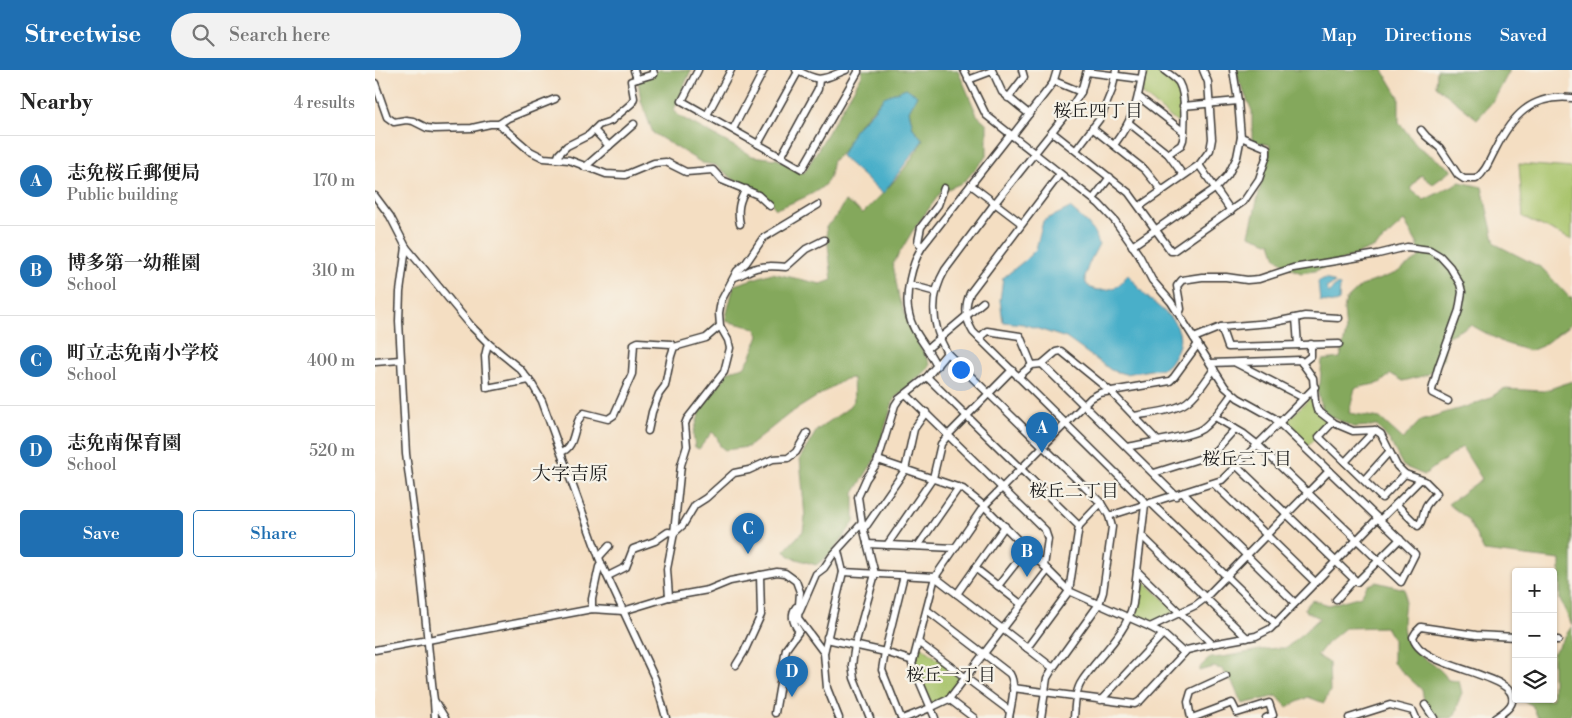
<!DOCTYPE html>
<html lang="en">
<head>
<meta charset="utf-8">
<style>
	body { margin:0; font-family:"Libre Bodoni","Noto Serif JP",serif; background:#f2f2f2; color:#222 }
	.controls { position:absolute; right:15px; bottom:15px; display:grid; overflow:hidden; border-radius:5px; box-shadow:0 1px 4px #0004 }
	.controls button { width:45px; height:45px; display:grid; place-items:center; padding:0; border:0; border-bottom:1px solid #e0e0e0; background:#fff; color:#222; font:25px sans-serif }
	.you { position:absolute; left:585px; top:299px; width:18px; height:18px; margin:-12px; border:4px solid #fff; border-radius:50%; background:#1a73e8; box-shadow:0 0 0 8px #1a73e833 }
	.badge { display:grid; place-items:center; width:32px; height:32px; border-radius:50%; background:#1f6fb2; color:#fff; font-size:16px; font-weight:700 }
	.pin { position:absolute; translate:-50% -41px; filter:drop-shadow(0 1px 2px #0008) }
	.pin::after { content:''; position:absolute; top:26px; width:18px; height:15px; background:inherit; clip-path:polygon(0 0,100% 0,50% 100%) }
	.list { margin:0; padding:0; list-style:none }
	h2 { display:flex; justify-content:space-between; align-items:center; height:65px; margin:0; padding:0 20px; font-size:21px }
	h2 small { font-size:16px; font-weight:400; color:#767676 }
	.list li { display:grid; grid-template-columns:32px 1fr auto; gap:15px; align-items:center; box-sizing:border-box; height:90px; padding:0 20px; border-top:1px solid #e0e0e0 }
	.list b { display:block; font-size:19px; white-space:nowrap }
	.list p { margin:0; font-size:16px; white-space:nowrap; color:#767676 }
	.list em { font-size:16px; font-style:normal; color:#767676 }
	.actions { display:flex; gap:10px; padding:15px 20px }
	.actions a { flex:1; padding:11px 0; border:1px solid #1f6fb2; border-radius:5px; text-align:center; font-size:18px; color:#1f6fb2 }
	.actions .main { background:#1f6fb2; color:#fff }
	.icon { flex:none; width:28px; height:28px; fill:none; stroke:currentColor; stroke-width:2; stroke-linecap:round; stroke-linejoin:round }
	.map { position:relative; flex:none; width:1197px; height:648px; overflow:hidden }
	header { display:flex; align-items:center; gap:30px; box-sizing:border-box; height:70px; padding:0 25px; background:#1f6fb2; color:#fff }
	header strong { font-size:24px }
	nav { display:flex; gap:28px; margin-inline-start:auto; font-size:18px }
	.search { width:350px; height:45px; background:#f2f2f2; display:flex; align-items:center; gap:12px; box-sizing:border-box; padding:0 18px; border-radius:28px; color:#767676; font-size:19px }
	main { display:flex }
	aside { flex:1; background:#fff }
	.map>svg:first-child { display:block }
	.green { fill:#a6c268; stroke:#616f42 }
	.forest { fill:#84a85c; stroke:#50623c }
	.water { fill:#4aafc9; stroke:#336672 }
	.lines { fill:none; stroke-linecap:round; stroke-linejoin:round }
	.minor-casing { stroke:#3c3935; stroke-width:9 }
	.minor { stroke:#fff; stroke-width:6 }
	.labels { text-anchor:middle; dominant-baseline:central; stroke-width:4.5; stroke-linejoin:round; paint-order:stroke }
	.neighbourhood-label { font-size:18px; fill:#1c1c1c; stroke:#f7f3e8 }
	.quarter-label { font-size:19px; fill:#1c1c1c; stroke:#f7f3e8 }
</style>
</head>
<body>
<header>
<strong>Streetwise</strong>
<div class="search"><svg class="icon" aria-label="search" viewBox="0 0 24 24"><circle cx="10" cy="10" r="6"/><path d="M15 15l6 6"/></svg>Search here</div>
<nav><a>Map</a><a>Directions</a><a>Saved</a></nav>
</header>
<main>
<aside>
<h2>Nearby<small>4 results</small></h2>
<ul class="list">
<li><span class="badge">A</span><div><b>志免桜丘郵便局</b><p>Public building</p></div><em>170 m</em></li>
<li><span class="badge">B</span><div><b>博多第一幼稚園</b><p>School</p></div><em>310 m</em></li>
<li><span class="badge">C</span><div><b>町立志免南小学校</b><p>School</p></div><em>400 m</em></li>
<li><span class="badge">D</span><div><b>志免南保育園</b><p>School</p></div><em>520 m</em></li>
</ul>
<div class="actions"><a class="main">Save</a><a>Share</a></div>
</aside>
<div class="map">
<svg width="1197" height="648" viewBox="0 0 1197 648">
	<rect width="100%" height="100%" fill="#f7f3e8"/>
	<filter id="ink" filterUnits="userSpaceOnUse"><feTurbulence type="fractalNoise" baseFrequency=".02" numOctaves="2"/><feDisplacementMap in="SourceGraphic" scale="10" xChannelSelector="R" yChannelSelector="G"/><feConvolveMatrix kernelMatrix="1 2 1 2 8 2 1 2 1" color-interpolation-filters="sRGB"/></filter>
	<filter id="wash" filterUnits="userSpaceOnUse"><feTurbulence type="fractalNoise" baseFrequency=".0096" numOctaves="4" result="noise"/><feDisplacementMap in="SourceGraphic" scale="20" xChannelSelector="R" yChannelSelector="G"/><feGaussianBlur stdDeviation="1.12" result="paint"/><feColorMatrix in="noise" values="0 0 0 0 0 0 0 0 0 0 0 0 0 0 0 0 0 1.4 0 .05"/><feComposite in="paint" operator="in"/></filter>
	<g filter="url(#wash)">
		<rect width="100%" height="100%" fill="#f4dec2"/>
		<g class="green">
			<polygon points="770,0 785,0 803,15 807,53 805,55 767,24"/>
			<polygon points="1144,94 1197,98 1197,170 1148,147"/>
			<path d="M 936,327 C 942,337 941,345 952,351 L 952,355 L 932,377 L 912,356 L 911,352 Z"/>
			<polygon points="764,506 801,541 774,554 757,546"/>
			<polygon points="546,576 586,608 573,628 557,635 539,594 544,578"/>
		</g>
		<g class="forest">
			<path d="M 284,0 L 316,0 L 299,40 L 304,46 L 377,86 L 402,89 L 429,103 L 487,5 L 487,0 L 583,0 L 602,45 L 612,54 L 612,86 L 589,112 L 566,122 L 537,162 L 518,194 L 524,228 L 537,262 L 555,294 L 554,298 L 519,329 L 500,389 L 479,423 L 479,452 L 456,484 L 441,495 L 415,487 L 410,480 L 428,461 L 430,448 L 425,388 L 442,360 L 472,339 L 479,330 L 478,308 L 470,309 L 414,344 L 373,377 L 350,380 L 345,376 L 342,367 L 337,362 L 324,379 L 320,377 L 318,364 L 326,339 L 354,301 L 369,297 L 376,286 L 384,265 L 380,258 L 350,251 L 359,215 L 397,203 L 446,214 L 457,210 L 451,157 L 458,151 L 470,131 L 488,143 C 511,121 533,98 548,70 L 538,58 L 534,40 L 509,27 C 500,38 489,48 480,59 C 472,70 471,83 458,90 C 456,97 456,108 451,113 C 443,124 413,134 401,139 L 389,124 L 366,115 L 340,95 L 327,93 L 278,63 L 266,31 L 263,11 Z"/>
			<polygon points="861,0 1008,0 1024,27 1024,52 1042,76 1077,100 1058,114 1046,105 1035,119 1049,130 1085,112 1107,117 1120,174 1167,198 1194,227 1197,227 1197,253 1167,276 1155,281 1129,273 1096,255 1071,267 1068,289 1052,305 1028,311 1016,304 1005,313 980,318 974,343 1005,348 1028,369 1046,350 1093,336 1113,329 1128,319 1169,321 1197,311 1197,555 1185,530 1185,490 1109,481 1093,449 1073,434 1107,409 1087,377 1049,405 1028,396 1015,371 1002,356 978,357 953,345 947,338 942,320 945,314 947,290 965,288 971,263 969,240 971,230 986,216 1021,203 1044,188 1043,175 1029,151 1000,177 940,201 926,203 913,197 901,188 896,173 874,165 895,75 877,71 877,41 864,11"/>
			<polygon points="1062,0 1135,0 1119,30 1102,49 1061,16"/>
			<path d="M 1001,512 L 1030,519 C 1032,535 1024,553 1031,569 C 1039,588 1064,592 1073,610 L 1084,611 L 1087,623 C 1082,631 1084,642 1077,648 L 1068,648 L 1051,642 L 1047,620 L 1018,593 L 1018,569 L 1011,557 L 970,558 L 952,573 L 942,586 L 954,593 L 955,621 L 949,633 L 933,627 L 912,637 L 902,626 L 867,634 L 858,614 L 847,599 L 838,597 L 824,601 L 826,596 L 835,588 C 861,587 885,577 911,578 L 945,548 L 932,542 L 929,539 L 937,530 L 954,535 L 986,526 L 992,516 Z"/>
			<polygon points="1197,556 1197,640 1195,646 1163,648 1157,635 1144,629 1178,629 1178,584"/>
		</g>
		<g class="water">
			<polygon points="531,18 542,25 534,41 538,58 548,70 508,124 466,86 479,60 497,42 509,27"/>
			<path d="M 695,138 C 708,149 719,157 724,174 C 719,184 712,195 710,207 C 709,223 732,222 742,216 C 746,214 750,208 753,204 C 758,210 763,217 768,223 C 786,241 818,256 799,286 C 796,291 794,295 789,298 L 750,304 L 736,300 L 691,268 L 648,254 L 628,252 L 625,230 L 628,208 L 649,191 L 661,179 L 668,151 Z"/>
			<polygon points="951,208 960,213 951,218 954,223 962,214 965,216 964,231 961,233 945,231 943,211"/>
		</g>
	</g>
	<g filter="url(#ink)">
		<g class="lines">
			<g class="minor-casing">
				<g id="minor">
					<polyline points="259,0 262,9"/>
					<polyline points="323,0 307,31 427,99 483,2 483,0"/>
					<path d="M 421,0 C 446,13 446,10 471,0"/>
					<polyline points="589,0 611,45 724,134 740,151 764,185 777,210 796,232 850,317 863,328 899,348 1040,484 1026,512 883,375 869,364 840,347"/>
					<polyline points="617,0 627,22 654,44"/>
					<path d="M 789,0 C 793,4 801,8 804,13 C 811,25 810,57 808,70 L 806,75 L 793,84"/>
					<polyline points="712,2 766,9"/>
					<polyline points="593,10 617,1"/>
					<polyline points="679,11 706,22"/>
					<polyline points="0,13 12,47 19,52 31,50 38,51 52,58 59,59 97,58 115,54 124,54 133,48 180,29"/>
					<polyline points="764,27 809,62"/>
					<polyline points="633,28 649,7 647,0"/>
					<polyline points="808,36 863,31"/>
					<polyline points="332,45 356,0"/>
					<polyline points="754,53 793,84 808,105"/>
					<polyline points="124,54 155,81 169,88 194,90 231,104 250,105 279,93 291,92 311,102 338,100 347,110 383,125 395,136"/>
					<polyline points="717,58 770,100 787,121"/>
					<polyline points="358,59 389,0"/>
					<polyline points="219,60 234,76"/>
					<path d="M 1046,60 L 1051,66 L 1065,78 L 1083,105 L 1089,109 L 1101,109 C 1111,101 1114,91 1120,80 C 1137,46 1156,24 1197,28"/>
					<polyline points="677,62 754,123 796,181 798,181 869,131 884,109 892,85 892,78 866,67"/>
					<polyline points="637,66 678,13 682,0"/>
					<polyline points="383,74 424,0"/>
					<path d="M 739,75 C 760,46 762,34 768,0"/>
					<polyline points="701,80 726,47 737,20 741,0"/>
					<polyline points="406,87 443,19 444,10"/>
					<polyline points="182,89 184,84 192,76 214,65 224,55 236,51 257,33 259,28 256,11 279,4 278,0"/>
					<polyline points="824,95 856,141"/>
					<polyline points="210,97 259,54"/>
					<path d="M 685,104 L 595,223 C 589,237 590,249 598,262 L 768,430 L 770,435 L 758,534 C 751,565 724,585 707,611 C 700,621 700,636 699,648"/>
					<polyline points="596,115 646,153"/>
					<polyline points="0,126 15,146 31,177 97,257 113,273 145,299 157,314 167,331 226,493 280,609 291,648"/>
					<polyline points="718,129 735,107"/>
					<polyline points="765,136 824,95 835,80 837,69 833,12 828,0"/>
					<path d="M 365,154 C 362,140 364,131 371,119"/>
					<polyline points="757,176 841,118 853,105 862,87 866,67 863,31 858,0"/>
					<polyline points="31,177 25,222 24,251 31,384 43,475 58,623 59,630 70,648"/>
					<polyline points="547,177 543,172 546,157 563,135 569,118"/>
					<path d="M 360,207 C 367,205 371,202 378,199 C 388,195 400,196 411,197 L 431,179 L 449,170"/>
					<polyline points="535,215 561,222"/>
					<path d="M 608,232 L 552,279 C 545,268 536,257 534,244 C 529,225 537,193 547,177 L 635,65"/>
					<polyline points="804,244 806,239 802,216 807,210 827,207 851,207 872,210 884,209 918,198 1003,184 1032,177 1055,180 1065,186 1075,197 1085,214 1087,222 1084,240 1063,298 1057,320 1057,323 1073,331"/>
					<polyline points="921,248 923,275"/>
					<polyline points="846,257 853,277 964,274"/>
					<polyline points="604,268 612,261 645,266 657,295"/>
					<polyline points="819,268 846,257 895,253 930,246 963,248"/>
					<polyline points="113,273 110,286 112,318 154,310"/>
					<polyline points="552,279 562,296"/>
					<polyline points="0,292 25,290"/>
					<path d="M 836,293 L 925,290 L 938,308 L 940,331 L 942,340 L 959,353 L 978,361 L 1000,360 L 1006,364 L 1022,396 L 1030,404 L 1050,411 L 1062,423 C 1058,427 1054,431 1051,436 C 1047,444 1049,450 1043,456 L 1021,434"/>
					<polyline points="861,293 929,328"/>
					<polyline points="927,293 936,286 936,274"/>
					<polyline points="667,294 801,426"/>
					<polyline points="552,307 704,456 694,521 652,578"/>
					<polyline points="643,307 657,295 667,294 681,282 686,281 734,320 782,370"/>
					<polyline points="531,324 670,460 673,469 669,496"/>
					<path d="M 759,346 C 774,343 800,341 812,332 C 823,324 831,310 839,299"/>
					<polyline points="958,352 944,367 1007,428 1030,404"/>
					<polyline points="273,361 277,342 284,324 290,316 296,286 299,277 331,268 345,256"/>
					<path d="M 752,377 C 769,373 815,367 827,359 C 840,349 848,336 857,324"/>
					<path d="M 186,382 C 202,378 197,352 209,343 L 233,349 L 239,345 L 257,304 L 259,274 L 263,272 L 296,274 L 299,277"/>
					<polyline points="503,390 588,419 609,436 694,521 775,557 788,564 809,583"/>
					<polyline points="970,392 1000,360"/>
					<polyline points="862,396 982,512 1025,469"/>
					<polyline points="779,403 830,387 841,380 860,359"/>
					<polyline points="989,410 1014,382"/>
					<polyline points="839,414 940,512"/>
					<polyline points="808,423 920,533"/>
					<polyline points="776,433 901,554"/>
					<polyline points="734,446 847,410 940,317"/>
					<polyline points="1005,450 1045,410"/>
					<polyline points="704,456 726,433"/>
					<polyline points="488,458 492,455 530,400 539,359 551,342"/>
					<polyline points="767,466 872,568"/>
					<polyline points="492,474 580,478"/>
					<polyline points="512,475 558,408 566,374 574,364 637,300"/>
					<polyline points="543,476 584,417"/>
					<polyline points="463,481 468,502 449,583 452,618 464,648"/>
					<polyline points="224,487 234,476"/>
					<polyline points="600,498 646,534"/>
					<polyline points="762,501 837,574"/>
					<polyline points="468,502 560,507 678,598"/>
					<polyline points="233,506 251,497 258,479 280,471 293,462 299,463 308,455 320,435 331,428 359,403 374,400 398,389 413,388 421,382 432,363"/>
					<polyline points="623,516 652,479"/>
					<polyline points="582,524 630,456"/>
					<polyline points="294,527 292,499 299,463 306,395 312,376 310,354 312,349 349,302 355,278 353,270 345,256 344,243 346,231 362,201 371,193 388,168 443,135"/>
					<polyline points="961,530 979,510"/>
					<polyline points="217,539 217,529 224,497 226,493"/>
					<path d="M 552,540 L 635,604 C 642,616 636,634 634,648"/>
					<polyline points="425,541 441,504 449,498 457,486 487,453"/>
					<polyline points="775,557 821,535 829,529 954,401"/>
					<polyline points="452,567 456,570 510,582 538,591"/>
					<polyline points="1178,570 1183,570"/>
					<polyline points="543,572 635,641"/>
					<polyline points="0,580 217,539 248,541 294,527 333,520 355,511 402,502 410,503 421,511 425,522 423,548 449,583"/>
					<polyline points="361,595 369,582 386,545 385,505"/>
					<polyline points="638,618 760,634 765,631 812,580 837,574 881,566 895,559 1003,448"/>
					<polyline points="574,629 599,648"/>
					<polyline points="726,630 788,564"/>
					<polyline points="59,632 60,648"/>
					<polyline points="1050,635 1059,648"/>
					<path d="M 400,643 L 411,579 L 424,561 C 418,553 415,545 421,537 L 424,537"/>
					<polyline points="495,648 479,608 477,595 480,575 500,504 487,453 483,427 491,409 502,393 520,335 524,329 552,307 572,283"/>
					<polyline points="526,648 507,600 510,582 529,505"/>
					<polyline points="530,648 555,638 574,629 673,500"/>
					<polyline points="560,648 537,594 538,591 560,507 609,436 716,328 725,323 795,311 799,307 823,274"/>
					<path d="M 666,648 L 672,608 L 678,598 L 724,534 L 728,522 L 737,457 L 734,446 L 726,433 L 572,283 C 557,256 554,227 570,200 L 620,133 L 695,39 L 706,22 L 712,0"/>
					<polyline points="816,648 813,632 816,622 851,606"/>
					<polyline points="817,648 857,633 862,643 894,633 898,645 891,648"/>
					<polyline points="974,648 1015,635 1038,641 1041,648"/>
					<path d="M 1120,648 C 1126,644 1135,639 1137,632 C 1145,602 1044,600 1038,567 L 1041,562 L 1046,557 L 1101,565 L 1141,567"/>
				</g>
			</g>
			<use href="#minor" class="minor"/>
		</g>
	</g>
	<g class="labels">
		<g class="neighbourhood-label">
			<text x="723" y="41">桜丘四丁目</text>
			<text x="872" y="389">桜丘三丁目</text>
			<text x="699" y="421">桜丘二丁目</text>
			<text x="576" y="605">桜丘一丁目</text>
		</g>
		<g class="quarter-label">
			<text x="195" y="404">大字吉原</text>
		</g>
	</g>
</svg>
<div class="controls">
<button>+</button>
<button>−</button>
<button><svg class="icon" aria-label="layers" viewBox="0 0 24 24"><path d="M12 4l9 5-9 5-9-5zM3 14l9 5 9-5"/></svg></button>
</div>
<div class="you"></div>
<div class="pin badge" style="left:667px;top:383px">A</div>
<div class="pin badge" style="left:652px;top:507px">B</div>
<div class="pin badge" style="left:373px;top:484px">C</div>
<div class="pin badge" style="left:417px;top:627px">D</div>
</div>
</main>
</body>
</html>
